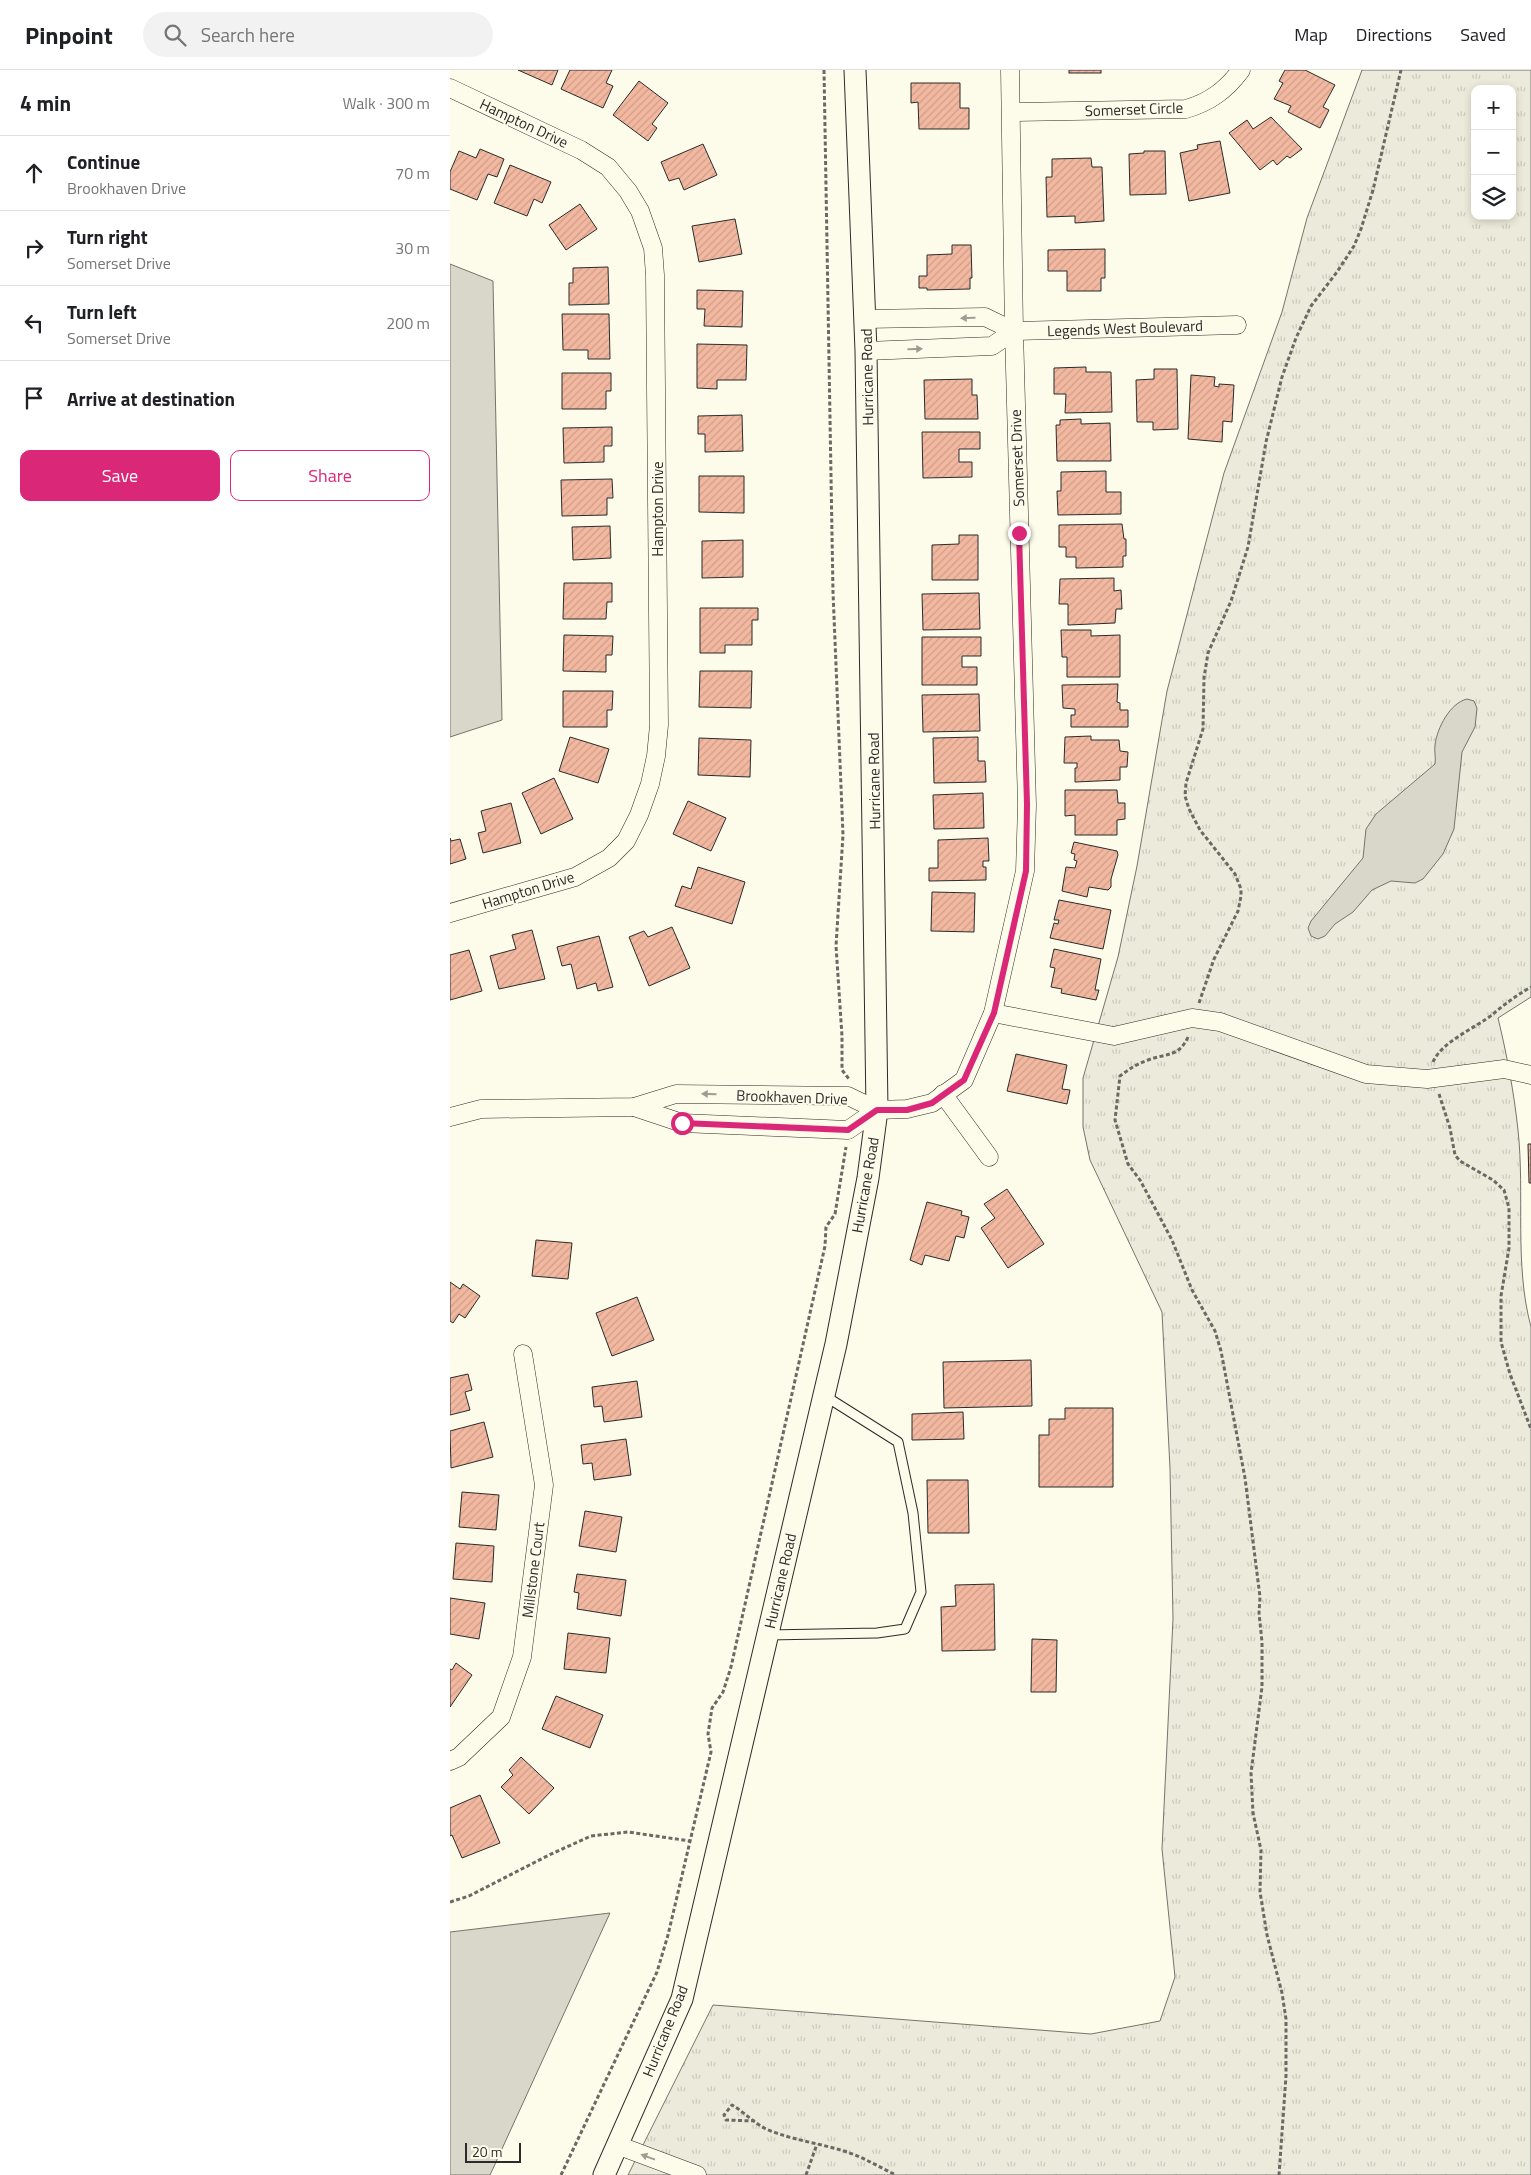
<!DOCTYPE html>
<html lang="en">
<head>
<meta charset="utf-8">
<style>
	body { margin:0; font-family:"Titillium Web",sans-serif; background:#f2f2f2; color:#202124 }
	.controls { position:absolute; right:15px; top:15px; display:grid; overflow:hidden; border-radius:10px; box-shadow:0 2px 8px #0003 }
	.controls button { width:45px; height:45px; display:grid; place-items:center; padding:0; border:0; border-bottom:1px solid #e0e0e0; background:#fff; color:#202124; font:25px sans-serif }
	.scale { position:absolute; left:15px; bottom:12px; width:56px; box-sizing:border-box; padding-left:5px; border:2px solid #2b2b2b; border-top:0; font-size:14px; line-height:18px; white-space:nowrap; color:#2b2b2b; -webkit-text-stroke:4px #fdfbea; paint-order:stroke }
	.stop { position:absolute; width:15px; height:15px; margin:-11px; border:4px solid #db2777; border-radius:50%; background:#fff }
	.stop.end { background:#db2777; border-color:#fff; box-shadow:0 1px 5px #0008 }
	.list { margin:0; padding:0; list-style:none }
	h2 { display:flex; justify-content:space-between; align-items:center; height:65px; margin:0; padding:0 20px; font-size:21px }
	h2 small { font-size:16px; font-weight:400; color:#757577 }
	.list li { display:grid; grid-template-columns:32px 1fr auto; gap:15px; align-items:center; box-sizing:border-box; height:75px; padding:0 20px; border-top:1px solid #e0e0e0 }
	.list b { display:block; font-size:19px; white-space:nowrap }
	.list p { margin:0; font-size:16px; white-space:nowrap; color:#757577 }
	.list em { font-size:16px; font-style:normal; color:#757577 }
	.actions { display:flex; gap:10px; padding:15px 20px }
	.actions a { flex:1; padding:11px 0; border:1px solid #db2777; border-radius:10px; text-align:center; font-size:18px; color:#db2777 }
	.actions .main { background:#db2777; color:#fff }
	.icon { flex:none; width:28px; height:28px; fill:none; stroke:currentColor; stroke-width:2; stroke-linecap:round; stroke-linejoin:round }
	.map { position:relative; flex:none; width:1081px; height:2105px; overflow:hidden }
	header { display:flex; align-items:center; gap:30px; box-sizing:border-box; height:70px; padding:0 25px; background:#fff; border-bottom:1px solid #e0e0e0 }
	header strong { font-size:24px }
	nav { display:flex; gap:28px; margin-inline-start:auto; font-size:18px }
	.search { width:350px; height:45px; background:#f2f2f2; display:flex; align-items:center; gap:12px; box-sizing:border-box; padding:0 18px; border-radius:28px; color:#757577; font-size:19px }
	main { display:flex }
	aside { flex:1; background:#fff }
	.map>svg:first-child { display:block }
	.grass { fill:url(#grass-tufts); stroke:#74746e; fill-rule:evenodd }
	.water { fill:#d8d7c9; stroke:#74746e }
	.building { fill:url(#building-hatch); stroke:#2b2b2b }
	.lines { fill:none; stroke-linecap:round; stroke-linejoin:round }
	.service-casing { stroke:#2b2b2b; stroke-width:11 }
	.minor-casing { stroke:#2b2b2b; stroke-width:19 }
	.tertiary-casing { stroke:#2b2b2b; stroke-width:23 }
	.path { stroke:#6a6964; stroke-width:3; stroke-dasharray:4 2.5; stroke-linecap:butt }
	.service { stroke:#fdfbea; stroke-width:9 }
	.minor { stroke:#fdfbea; stroke-width:18 }
	.tertiary { stroke:#fdfbea; stroke-width:21 }
	.oneway { fill:#9e9d94 }
	.route { stroke:#db2777; stroke-width:6 }
	.labels { text-anchor:middle; dominant-baseline:central; stroke-width:4; stroke-linejoin:round; paint-order:stroke }
	.street-label { font-size:15px; fill:#2b2b2b; stroke:#fdfbea }
</style>
</head>
<body>
<header>
<strong>Pinpoint</strong>
<div class="search"><svg class="icon" aria-label="search" viewBox="0 0 24 24"><circle cx="10" cy="10" r="6"/><path d="M15 15l6 6"/></svg>Search here</div>
<nav><a>Map</a><a>Directions</a><a>Saved</a></nav>
</header>
<main>
<aside>
<h2>4 min<small>Walk · 300 m</small></h2>
<ul class="list">
<li><svg class="icon" aria-label="ahead" viewBox="0 0 24 24"><path d="M12 20V5M6 11l6-6 6 6"/></svg><div><b>Continue</b><p>Brookhaven Drive</p></div><em>70 m</em></li>
<li><svg class="icon" aria-label="right" viewBox="0 0 24 24"><path d="M7 20v-9h11M14 6l5 5-5 5"/></svg><div><b>Turn right</b><p>Somerset Drive</p></div><em>30 m</em></li>
<li><svg class="icon" aria-label="left" viewBox="0 0 24 24"><path d="M17 20v-9H6M10 6l-5 5 5 5"/></svg><div><b>Turn left</b><p>Somerset Drive</p></div><em>200 m</em></li>
<li><svg class="icon" aria-label="arrive" viewBox="0 0 24 24"><path d="M6 21V4h12l-3 4 3 4H6"/></svg><div><b>Arrive at destination</b></div></li>
</ul>
<div class="actions"><a class="main">Save</a><a>Share</a></div>
</aside>
<div class="map">
<svg width="1081" height="2105" viewBox="0 0 1081 2105">
	<defs>
		<pattern id="grass-tufts" width="24" height="20" patternUnits="userSpaceOnUse" patternTransform="scale(1.25)"><rect width="24" height="20" fill="#ecebdb"/><path d="M3 7l-1-3M5 7V3M7 7l1-3M15 17l-1-3M17 17v-4M19 17l1-3" fill="none" stroke="#cbcabc"/></pattern>
		<pattern id="building-hatch" width="6" height="6" patternUnits="userSpaceOnUse" patternTransform="scale(1.25)"><rect width="6" height="6" fill="#f2b8a0"/><path d="M-1 1l2-2M0 6l6-6M5 7l2-2" fill="none" stroke="#d09e8a"/></pattern>
	</defs>
	<rect width="100%" height="100%" fill="#fdfbea"/>
	<path class="grass" d="M 912,0 L 1081,0 L 1081,927 L 1048,948 C 1057,985 1064,1023 1068,1060 C 1075,1125 1064,1194 1081,1257 L 1081,2105 L 178,2105 L 263,1935 L 641,1964 L 710,1951 L 725,1907 L 712,1779 L 723,1549 L 720,1398 L 712,1242 L 640,1090 L 633,1057 L 633,1008 L 668,887 L 687,796 L 717,621 L 774,403 L 832,242 L 857,148 ZM 1025,19 L 1062,19 L 1062,146 L 1025,146 Z"/>
	<g class="water">
		<polygon points="0,194 43,211 52,650 0,667"/>
		<path d="M 1017,629 L 1024,631 L 1027,638 L 1025,657 L 1012,682 L 1004,759 L 993,784 L 973,809 L 965,813 L 941,811 L 922,820 L 903,842 L 885,854 L 875,866 L 868,869 L 861,866 L 858,858 L 861,851 L 913,788 L 916,759 L 926,744 L 985,694 C 986,687 984,681 985,675 C 987,658 1000,633 1017,629 Z"/>
		<polygon points="160,1843 40,2105 0,2105 0,1862"/>
	</g>
	<g class="building">
		<polygon points="68,0 108,0 102,15"/>
		<polygon points="120,0 162,0 156,13 163,16 153,38 111,19"/>
		<rect x="619" y="0" width="32" height="3"/>
		<polygon points="835,0 855,0 885,15 873,37 879,40 870,58 838,42 841,36 824,29 833,13 829,11"/>
		<polygon points="189,11 218,33 202,54 207,58 198,71 163,45"/>
		<polygon points="461,13 510,13 510,38 519,38 519,59 469,59 468,32 461,33"/>
		<polygon points="821,47 852,79 840,88 837,86 827,95 823,90 810,100 779,63 797,50 803,59"/>
		<polygon points="770,71 780,123 739,131 730,83 748,79 747,75"/>
		<polygon points="253,74 267,105 234,120 229,108 219,111 211,92"/>
		<polygon points="30,79 54,89 47,107 38,104 27,130 0,119 0,102 9,81 26,88"/>
		<polygon points="694,81 715,81 716,124 680,125 679,84 694,83"/>
		<polygon points="641,88 642,97 652,97 654,151 625,153 625,146 597,147 596,107 602,107 602,89"/>
		<polygon points="60,95 101,112 92,133 84,129 77,146 44,133"/>
		<polygon points="130,134 147,159 116,180 99,155"/>
		<polygon points="285,149 292,184 249,192 242,156"/>
		<polygon points="502,175 521,175 522,208 520,208 520,219 477,220 477,218 469,218 469,206 477,206 477,185 502,184"/>
		<polygon points="655,179 655,208 651,208 651,221 617,221 617,201 598,201 598,180"/>
		<polygon points="158,197 159,234 119,235 119,213 123,213 123,198"/>
		<polygon points="247,220 293,221 292,257 254,256 255,239 247,239"/>
		<polygon points="112,244 159,244 160,289 138,289 138,280 113,280"/>
		<polygon points="247,274 297,275 296,310 267,310 267,319 247,318"/>
		<polygon points="636,297 636,302 661,302 662,342 615,343 616,324 604,324 604,298"/>
		<polygon points="704,299 727,299 728,359 703,360 703,352 687,352 686,310 704,309"/>
		<polygon points="112,303 161,303 161,321 156,321 156,339 112,339"/>
		<polygon points="741,305 765,307 764,316 769,317 769,314 784,315 782,352 773,351 772,372 738,369"/>
		<polygon points="522,309 522,325 527,325 528,349 475,349 474,310"/>
		<polygon points="292,345 293,381 255,382 255,364 248,364 248,346"/>
		<polygon points="631,349 631,354 660,353 661,391 607,391 606,355 610,355 610,350"/>
		<polygon points="162,357 162,376 154,376 154,392 114,393 113,358"/>
		<polygon points="472,362 530,362 530,379 509,379 509,392 522,392 522,407 473,408"/>
		<polygon points="656,401 656,422 671,422 671,444 608,445 607,421 611,421 611,402"/>
		<polygon points="249,406 294,406 294,443 249,442"/>
		<polygon points="162,409 163,428 157,428 157,445 112,446 111,410"/>
		<polygon points="672,454 674,469 676,469 676,486 673,486 673,497 626,498 626,487 616,487 616,477 609,477 609,455"/>
		<polygon points="160,456 161,488 123,490 122,457"/>
		<polygon points="509,465 528,465 528,510 482,510 482,475 509,474"/>
		<polygon points="293,470 293,507 252,508 252,471"/>
		<polygon points="664,508 664,521 671,520 672,539 666,539 665,553 618,555 618,534 609,534 610,509"/>
		<polygon points="114,513 162,513 162,532 157,532 156,549 113,549"/>
		<polygon points="529,523 530,559 473,560 472,524"/>
		<polygon points="250,538 308,538 308,550 302,550 302,575 275,575 275,583 250,583"/>
		<polygon points="611,560 641,560 641,566 670,565 670,607 617,607 617,587 612,587"/>
		<polygon points="114,565 163,566 162,585 156,585 156,602 113,601"/>
		<polygon points="472,567 531,567 531,586 512,586 512,597 527,597 527,615 472,615"/>
		<polygon points="250,601 302,601 301,638 249,637"/>
		<polygon points="668,614 667,632 670,633 670,640 678,640 678,657 621,657 621,645 625,645 625,639 613,638 612,615"/>
		<polygon points="113,621 163,621 162,640 157,640 157,657 113,657"/>
		<polygon points="529,624 530,661 473,662 472,625"/>
		<polygon points="641,666 641,670 669,670 670,681 678,682 677,697 670,697 670,710 625,712 625,698 627,698 627,693 614,693 615,667"/>
		<polygon points="120,667 159,679 148,713 109,701"/>
		<polygon points="528,667 528,691 535,691 536,712 484,713 483,668"/>
		<polygon points="249,668 301,670 300,707 248,705"/>
		<polygon points="104,708 123,749 91,764 72,723"/>
		<polygon points="615,720 667,720 668,733 675,733 675,749 667,750 667,765 625,765 625,745 615,746"/>
		<polygon points="533,723 534,758 484,759 483,725"/>
		<polygon points="238,731 276,748 261,781 223,764"/>
		<polygon points="61,733 71,773 33,783 28,763 36,761 31,741"/>
		<polygon points="0,768 1,771 10,769 16,789 0,794"/>
		<polygon points="538,768 539,791 533,791 533,797 536,797 536,810 479,811 479,798 488,798 488,770"/>
		<polygon points="624,772 667,781 668,785 661,809 661,817 658,820 639,817 637,827 612,821 616,797 625,798 627,791 624,790 625,784 621,783"/>
		<polygon points="248,797 295,812 282,854 225,836 232,816 241,819"/>
		<polygon points="482,822 525,823 524,862 481,861"/>
		<polygon points="609,830 661,840 653,879 600,868 604,853 608,854 609,850 604,850"/>
		<polygon points="222,857 240,898 199,916 179,867 194,861 198,867"/>
		<polygon points="82,860 95,909 49,919 40,886 66,879 62,865"/>
		<polygon points="149,866 163,917 148,921 146,913 127,919 121,894 112,896 107,877"/>
		<polygon points="604,879 651,889 645,920 649,920 646,930 611,923 612,919 601,917 605,898 600,897"/>
		<polygon points="19,880 32,921 0,930 0,885"/>
		<polygon points="566,984 617,995 612,1019 620,1020 617,1034 557,1021"/>
		<polygon points="1078,1074 1081,1074 1081,1113 1079,1113"/>
		<polygon points="557,1119 594,1174 558,1198 531,1158 545,1148 534,1134"/>
		<polygon points="477,1132 512,1141 511,1145 519,1147 514,1168 506,1166 499,1191 475,1185 472,1195 460,1190"/>
		<polygon points="86,1170 122,1173 118,1209 82,1206"/>
		<polygon points="0,1212 10,1219 13,1214 30,1226 15,1248 9,1244 3,1253 0,1251"/>
		<polygon points="187,1227 204,1270 162,1286 146,1243"/>
		<polygon points="581,1290 582,1336 494,1338 493,1292"/>
		<polygon points="18,1304 22,1320 15,1322 20,1340 0,1345 0,1308"/>
		<polygon points="187,1311 192,1347 154,1352 152,1336 144,1337 142,1317"/>
		<polygon points="615,1338 663,1338 663,1417 589,1417 589,1365 599,1365 599,1349 615,1349"/>
		<polygon points="513,1342 514,1369 462,1370 462,1344"/>
		<polygon points="34,1352 43,1387 1,1398 0,1361"/>
		<polygon points="176,1369 181,1405 144,1410 142,1393 133,1394 131,1375"/>
		<polygon points="477,1410 518,1410 519,1463 478,1463"/>
		<polygon points="12,1422 49,1425 46,1460 9,1457"/>
		<polygon points="135,1441 172,1447 166,1482 129,1476"/>
		<polygon points="6,1473 44,1476 42,1512 3,1509"/>
		<polygon points="127,1504 176,1510 171,1546 127,1539 129,1523 124,1522"/>
		<polygon points="544,1514 545,1580 492,1581 491,1537 506,1536 505,1515"/>
		<polygon points="0,1528 35,1533 29,1569 0,1564"/>
		<polygon points="118,1563 160,1568 156,1603 114,1599"/>
		<polygon points="582,1569 607,1570 606,1622 581,1622"/>
		<polygon points="6,1593 22,1605 0,1637 0,1599 2,1600"/>
		<polygon points="106,1626 153,1645 140,1678 92,1659"/>
		<polygon points="71,1687 104,1718 79,1744 51,1717 63,1705 59,1700"/>
		<polygon points="30,1725 50,1773 12,1788 2,1765 0,1766 0,1738"/>
	</g>
	<g class="lines">
		<g class="service-casing">
			<polyline id="service" points="317,1565 427,1563 455,1559 471,1522 463,1443 448,1372 375,1326"/>
		</g>
		<g class="minor-casing">
			<g id="minor">
				<polyline points="0,18 131,80 158,97 178,121 190,141 203,178 205,205 209,655 206,686 200,714 189,745 176,771 159,788 125,807 0,843"/>
				<path d="M 562,42 L 736,39 C 760,32 776,20 791,0"/>
				<polyline points="415,249 535,247 564,261 787,255"/>
				<polyline points="416,281 542,276 564,261"/>
				<polyline points="543,943 664,966 742,948 770,952 916,1004 977,1009 1054,999 1081,1005"/>
				<polyline points="493,1024 539,1087"/>
				<polyline points="184,1037 232,1053 398,1060 427,1040"/>
				<polyline points="0,1047 31,1039 184,1037 226,1024 398,1026 427,1040 457,1039 482,1033 514,1010 543,943 575,801 577,735 564,261 560,0"/>
				<polyline points="0,1691 9,1687 51,1647 72,1587 94,1415 73,1284"/>
				<polyline points="167,2075 247,2105"/>
			</g>
		</g>
		<g class="tertiary-casing">
			<polyline id="tertiary" points="154,2105 232,1929 386,1274 418,1108 427,1040 416,281 405,0"/>
		</g>
		<g class="path">
			<polyline points="374,0 383,522 393,765 386,876 392,966 392,1000 399,1009"/>
			<polyline points="749,933 764,889 788,841 791,826 791,819 785,804 750,760 739,739 735,726 736,713 753,659 754,608 758,583 781,531 798,477 816,372 832,307 846,268 861,236 887,202 904,176 911,159 923,120 951,0"/>
			<path d="M 738,967 C 729,987 717,983 698,990 C 687,994 679,999 670,1006 L 665,1050 L 678,1094 L 690,1110 L 722,1170 L 742,1220 L 765,1261 L 771,1281 L 795,1408 L 810,1527 L 809,1543 L 812,1572 L 812,1617 L 801,1703 L 803,1743 L 811,1780 L 810,1822 L 817,1865 L 832,1923 L 836,1949 L 836,2006 L 829,2105"/>
			<path d="M 983,992 C 992,971 1026,958 1043,944 C 1055,934 1067,925 1081,917"/>
			<polyline points="989,1024 1000,1058 1005,1085 1010,1091 1043,1110 1054,1120 1059,1138 1059,1178 1051,1226 1051,1272 1060,1304 1081,1359"/>
			<polyline points="0,1832 19,1826 99,1785 141,1766 178,1762 240,1771"/>
			<path d="M 305,2051 L 276,2050 L 274,2045 L 282,2035 C 294,2042 304,2053 316,2059 C 342,2070 368,2073 394,2081 C 413,2087 429,2097 446,2105"/>
			<polyline points="111,2105 207,1902 218,1865 261,1682 258,1664 262,1638 273,1622 281,1597 375,1176 376,1157 385,1144 396,1077"/>
			<polyline points="356,2105 367,2074"/>
		</g>
		<use href="#service" class="service"/>
		<use href="#minor" class="minor"/>
		<use href="#tertiary" class="tertiary"/>
	</g>
	<defs><path id="oneway-solid" d="M-6-.8H1V-3.2L6.5 0L1 3.2V.8H-6Z" transform="scale(1.25)"/></defs>
	<g class="oneway">
		<use href="#oneway-solid" transform="translate(518 248) rotate(179)"/>
		<use href="#oneway-solid" transform="translate(465 279) rotate(-2)"/>
		<use href="#oneway-solid" transform="translate(259 1024) rotate(-179)"/>
		<use href="#oneway-solid" transform="translate(198 2087) rotate(-160)"/>
	</g>
	<g class="lines">
		<polyline class="route" points="232,1053 398,1060 427,1040 457,1040 482,1033 514,1010 544,943 576,801 577,734 569,463"/>
	</g>
	<g class="labels">
		<g class="street-label">
			<text transform="translate(684 39) rotate(-2)">Somerset Circle</text>
			<text transform="translate(74 53) rotate(25)">Hampton Drive</text>
			<text transform="translate(675 258) rotate(-2)">Legends West Boulevard</text>
			<text transform="translate(417 307) rotate(-91)">Hurricane Road</text>
			<text transform="translate(567 388) rotate(-92)">Somerset Drive</text>
			<text transform="translate(207 439) rotate(-90)">Hampton Drive</text>
			<text transform="translate(424 711) rotate(-91)">Hurricane Road</text>
			<text transform="translate(78 820) rotate(-17)">Hampton Drive</text>
			<text transform="translate(342 1027) rotate(2)">Brookhaven Drive</text>
			<text transform="translate(415 1115) rotate(-80)">Hurricane Road</text>
			<text transform="translate(83 1500) rotate(-83)">Millstone Court</text>
			<text transform="translate(330 1511) rotate(-77)">Hurricane Road</text>
			<text transform="translate(215 1961) rotate(-68)">Hurricane Road</text>
		</g>
	</g>
</svg>
<div class="controls">
<button>+</button>
<button>−</button>
<button><svg class="icon" aria-label="layers" viewBox="0 0 24 24"><path d="M12 4l9 5-9 5-9-5zM3 14l9 5 9-5"/></svg></button>
</div>
<div class="scale">20 m</div>
<div class="stop" style="left:232px;top:1053px"></div>
<div class="stop end" style="left:569px;top:463px"></div>
</div>
</main>
</body>
</html>
